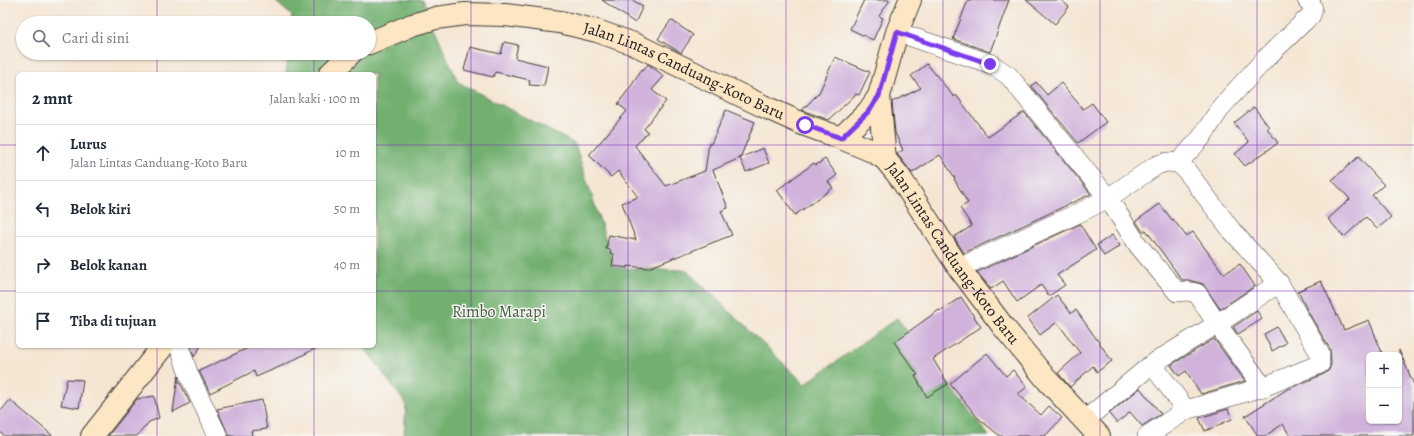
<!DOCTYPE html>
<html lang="id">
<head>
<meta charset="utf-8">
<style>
	body { margin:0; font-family:Alegreya,serif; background:#f6f6f7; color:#1f2937 }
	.controls { position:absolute; right:12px; bottom:12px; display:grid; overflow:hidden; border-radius:6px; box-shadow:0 1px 3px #0004 }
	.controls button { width:36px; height:36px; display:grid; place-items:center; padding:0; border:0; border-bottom:1px solid #e0e1e3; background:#fff; color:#1f2937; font:20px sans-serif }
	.stop { position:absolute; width:12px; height:12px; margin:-9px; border:3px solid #7c3aed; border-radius:50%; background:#fff }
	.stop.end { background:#7c3aed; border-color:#fff; box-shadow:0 1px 4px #0008 }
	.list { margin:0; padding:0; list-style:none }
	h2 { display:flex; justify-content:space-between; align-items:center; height:52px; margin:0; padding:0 16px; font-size:17px }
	h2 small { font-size:13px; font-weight:400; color:#747a83 }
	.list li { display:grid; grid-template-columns:26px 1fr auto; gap:12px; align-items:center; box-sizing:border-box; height:56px; padding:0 16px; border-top:1px solid #e0e1e3 }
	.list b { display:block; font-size:15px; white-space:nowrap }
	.list p { margin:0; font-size:13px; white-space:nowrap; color:#747a83 }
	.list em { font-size:13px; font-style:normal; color:#747a83 }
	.icon { flex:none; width:22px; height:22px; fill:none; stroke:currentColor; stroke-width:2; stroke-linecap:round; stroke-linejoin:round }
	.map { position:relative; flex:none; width:1414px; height:436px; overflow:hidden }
	.search { position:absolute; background:#fff; box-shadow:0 1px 3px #0004; left:16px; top:16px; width:360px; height:44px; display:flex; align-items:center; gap:10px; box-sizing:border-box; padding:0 14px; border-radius:22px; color:#747a83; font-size:15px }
	.panel { position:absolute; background:#fff; box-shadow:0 1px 3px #0004; left:16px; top:72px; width:360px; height:276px; border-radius:6px }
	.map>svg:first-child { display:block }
	.forest { fill:#72b070; stroke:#476646 }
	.building { fill:#d0b2db }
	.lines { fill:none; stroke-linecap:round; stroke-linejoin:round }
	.minor-casing { stroke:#3d3a37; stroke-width:20 }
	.secondary-casing { stroke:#3d3a37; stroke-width:24 }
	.minor { stroke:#fff; stroke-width:19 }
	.secondary { stroke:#fce6c4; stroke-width:22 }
	.route { stroke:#7c3aed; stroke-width:5 }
	.grid { fill:none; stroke:#7b2cbf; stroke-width:1; stroke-opacity:0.55 }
	.labels { text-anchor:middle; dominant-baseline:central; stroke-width:3; stroke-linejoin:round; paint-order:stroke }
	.street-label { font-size:16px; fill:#1c1c1c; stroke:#f6f6f2 }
	.park-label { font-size:16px; fill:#445a40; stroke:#f6f6f2 }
</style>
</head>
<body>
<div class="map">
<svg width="1414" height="436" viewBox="0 0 1414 436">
	<rect width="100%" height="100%" fill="#f6f6f2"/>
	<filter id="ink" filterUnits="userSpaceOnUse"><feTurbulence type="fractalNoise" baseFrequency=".025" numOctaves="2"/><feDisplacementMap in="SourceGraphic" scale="8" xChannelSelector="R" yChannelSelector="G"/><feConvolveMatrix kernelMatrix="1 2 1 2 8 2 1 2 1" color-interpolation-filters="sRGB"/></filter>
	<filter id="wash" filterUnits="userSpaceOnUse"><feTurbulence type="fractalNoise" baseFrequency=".012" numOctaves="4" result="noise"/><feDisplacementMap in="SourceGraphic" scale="16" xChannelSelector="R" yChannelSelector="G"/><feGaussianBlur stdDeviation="0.9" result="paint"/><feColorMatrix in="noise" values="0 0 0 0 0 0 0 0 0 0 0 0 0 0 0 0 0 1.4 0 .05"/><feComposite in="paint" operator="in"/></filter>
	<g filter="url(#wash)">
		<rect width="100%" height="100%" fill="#f5e6d3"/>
		<polygon class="forest" points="274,0 422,0 458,82 575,144 615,268 686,270 805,384 897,318 989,436 404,436 406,404 363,346 374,346 374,74 286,74 288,53 369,53 369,23 291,23 292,16"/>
		<g id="blocks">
			<g class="building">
				<polygon points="602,0 632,0 643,6 635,23"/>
				<polygon points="864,0 890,0 879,16 883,18 873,40 850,29"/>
				<polygon points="968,0 1009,0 990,52 953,39"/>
				<polygon points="1026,0 1061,0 1069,7 1055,24"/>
				<polygon points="671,20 693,35 681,53 658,39"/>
				<polygon points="504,42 518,45 515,58 548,66 544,86 529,85 530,80 495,72 493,77 464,70 470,47 501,54"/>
				<polygon points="835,57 870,72 859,95 856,94 829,120 802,110 819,93"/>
				<polygon points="648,64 664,76 652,90 666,101 644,129 648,132 635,146 666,186 705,171 709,143 711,144 726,110 755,122 740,158 763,148 769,163 746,172 740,158 713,170 728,208 721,211 732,235 648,268 628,266 628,268 612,266 614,254 610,253 611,250 606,249 609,235 636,240 622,203 638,197 618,171 611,177 589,155 627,111 618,104 634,82 633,82 642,69 643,70"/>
				<polygon points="927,64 954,97 956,95 988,137 1024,112 1091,194 964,253 954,237 972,226 960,208 968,203 954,179 955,178 940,155 912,173 897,154 903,150 895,133 892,102 921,88 911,76"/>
				<polygon points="1036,82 1047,95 1061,83 1083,109 1092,103 1106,122 1078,143 1031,86"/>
				<polygon points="1254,107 1269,127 1267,128 1278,143 1245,166 1235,154 1249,142 1234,123"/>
				<polygon points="1358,157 1384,185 1372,195 1391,217 1377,229 1366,217 1344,237 1328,219 1350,199 1332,180"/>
				<polygon points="825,159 837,175 828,182 833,188 795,215 777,190 814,163 816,165"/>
				<polygon points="1160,204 1172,220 1173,219 1186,236 1193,232 1224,274 1240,264 1255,286 1220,309 1203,284 1188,280 1182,280 1146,230 1143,232 1136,221"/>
				<polygon points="1080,224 1096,250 1057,275 1065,285 1049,296 1041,285 1017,302 1003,281 991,289 977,272"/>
				<polygon points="1112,235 1120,246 1104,256 1097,245"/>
				<polygon points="1321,281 1344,330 1369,320 1383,355 1369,355 1369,421 1399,421 1399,350 1414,385 1414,436 1290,436 1283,424 1265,436 1258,436 1245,416 1286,390 1324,374 1329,370 1331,364 1330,349 1307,310 1298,291"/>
				<polygon points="1057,295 1071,313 1076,310 1112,361 1097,372 1093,366 1070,387 1058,373 1080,353 1057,322 1040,335 1028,318"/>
				<polygon points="961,297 981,327 933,359 948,384 927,397 915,376 918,375 894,342 939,310 940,311"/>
				<polygon points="1257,311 1262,319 1238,334 1233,327"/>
				<polygon points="1277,327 1286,343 1272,351 1264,334"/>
				<polygon points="1214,339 1245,381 1201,394 1186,371 1179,376 1171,365"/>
				<polygon points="191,346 201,346 194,357"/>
				<polygon points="252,346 320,346 286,364 256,377 254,371 210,393 199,371"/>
				<polygon points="987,353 1006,376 1013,370 1027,387 1018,394 1041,415 1049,406 1062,418 1045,436 1000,436 978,418 950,384"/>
				<polygon points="178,376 179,379 177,382 179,381 190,403 173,412"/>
				<polygon points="67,379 83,380 79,408 61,405"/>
				<polygon points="1140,388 1161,414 1142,426 1130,412 1117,423 1109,414"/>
				<polygon points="154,396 159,418 149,422 137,436 108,436 137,399"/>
				<polygon points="10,400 35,421 53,436 5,436 0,432 0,412"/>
				<polygon points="262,400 267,429 251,431 252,436 229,436 217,409"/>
				<polygon points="1228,409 1232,419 1205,431 1199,418"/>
			</g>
		</g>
	</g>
	<g filter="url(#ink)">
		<use href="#blocks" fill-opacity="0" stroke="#3d3a37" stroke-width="1"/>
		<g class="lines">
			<g class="minor-casing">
				<g id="minor">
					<polyline points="897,32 991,64 1009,76 1108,198 1138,245 1177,292 1186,291 1197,293 1217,324 1263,387"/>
					<path d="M 1178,163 L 1201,138 L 1222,106 L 1265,59 L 1311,15 C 1314,8 1313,5 1307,0"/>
					<polyline points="959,268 1085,210 1108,198 1157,165 1167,162 1178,163 1186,170 1232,231 1279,283 1320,354 1320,364 1263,387 1186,410 1147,436"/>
					<polyline points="179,346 189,375 218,436"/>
					<polyline points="1152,364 1186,410"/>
					<polyline points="1084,421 1152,364 1217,324 1279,283"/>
				</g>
			</g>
			<g class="secondary-casing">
				<g id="secondary">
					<path id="s1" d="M 369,43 L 412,25 L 436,18 L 465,14 L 505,15 L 560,22 L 597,31 L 634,44 L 763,106 L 805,125 L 841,138 L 872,151 L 885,159 L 899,176 L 959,268 L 1002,325 L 1047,380 L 1099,436"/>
					<polyline points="330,74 351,53"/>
					<polyline points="841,138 868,112 879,96"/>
					<polyline points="885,159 879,96 897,32 910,0"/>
					<polyline points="92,436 163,346"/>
				</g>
			</g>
			<use href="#minor" class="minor"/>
			<use href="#secondary" class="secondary"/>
		</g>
	</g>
	<g class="lines" filter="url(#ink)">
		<polyline class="route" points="805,125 841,138 868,112 879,96 897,32 990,64"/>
	</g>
	<path class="grid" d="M 157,0 L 157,23M 314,0 L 314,23M 471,0 L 471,436M 628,0 L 628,436M 786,0 L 786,436M 943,0 L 943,436M 1100,0 L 1100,436M 1257,0 L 1257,436M 157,53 L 157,74M 314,53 L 314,74M 0,145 L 18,145M 374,145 L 1414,145M 0,291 L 18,291M 374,291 L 1414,291M 157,346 L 157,436M 314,346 L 314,436"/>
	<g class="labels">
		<g class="street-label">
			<text stroke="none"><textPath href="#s1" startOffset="330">Jalan Lintas Canduang-Koto Baru</textPath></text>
			<text stroke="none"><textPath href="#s1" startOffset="666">Jalan Lintas Canduang-Koto Baru</textPath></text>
		</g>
		<g class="park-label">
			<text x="499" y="312">Rimbo Marapi</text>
		</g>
	</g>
</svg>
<div class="controls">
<button>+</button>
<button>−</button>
</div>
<div class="stop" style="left:805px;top:125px"></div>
<div class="stop end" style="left:990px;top:64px"></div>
<div class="search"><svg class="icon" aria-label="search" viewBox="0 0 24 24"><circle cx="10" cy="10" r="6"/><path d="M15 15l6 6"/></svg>Cari di sini</div>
<section class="panel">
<h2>2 mnt<small>Jalan kaki · 100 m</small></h2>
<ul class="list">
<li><svg class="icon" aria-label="ahead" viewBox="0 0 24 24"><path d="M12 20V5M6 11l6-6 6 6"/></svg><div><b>Lurus</b><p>Jalan Lintas Canduang-Koto Baru</p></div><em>10 m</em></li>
<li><svg class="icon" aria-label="left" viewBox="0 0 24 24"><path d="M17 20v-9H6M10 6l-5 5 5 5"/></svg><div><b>Belok kiri</b></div><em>50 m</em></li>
<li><svg class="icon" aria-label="right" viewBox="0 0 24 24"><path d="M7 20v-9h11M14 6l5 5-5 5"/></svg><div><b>Belok kanan</b></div><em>40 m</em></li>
<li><svg class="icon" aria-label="arrive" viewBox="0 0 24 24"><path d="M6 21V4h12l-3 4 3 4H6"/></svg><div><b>Tiba di tujuan</b></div></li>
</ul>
</section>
</div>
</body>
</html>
